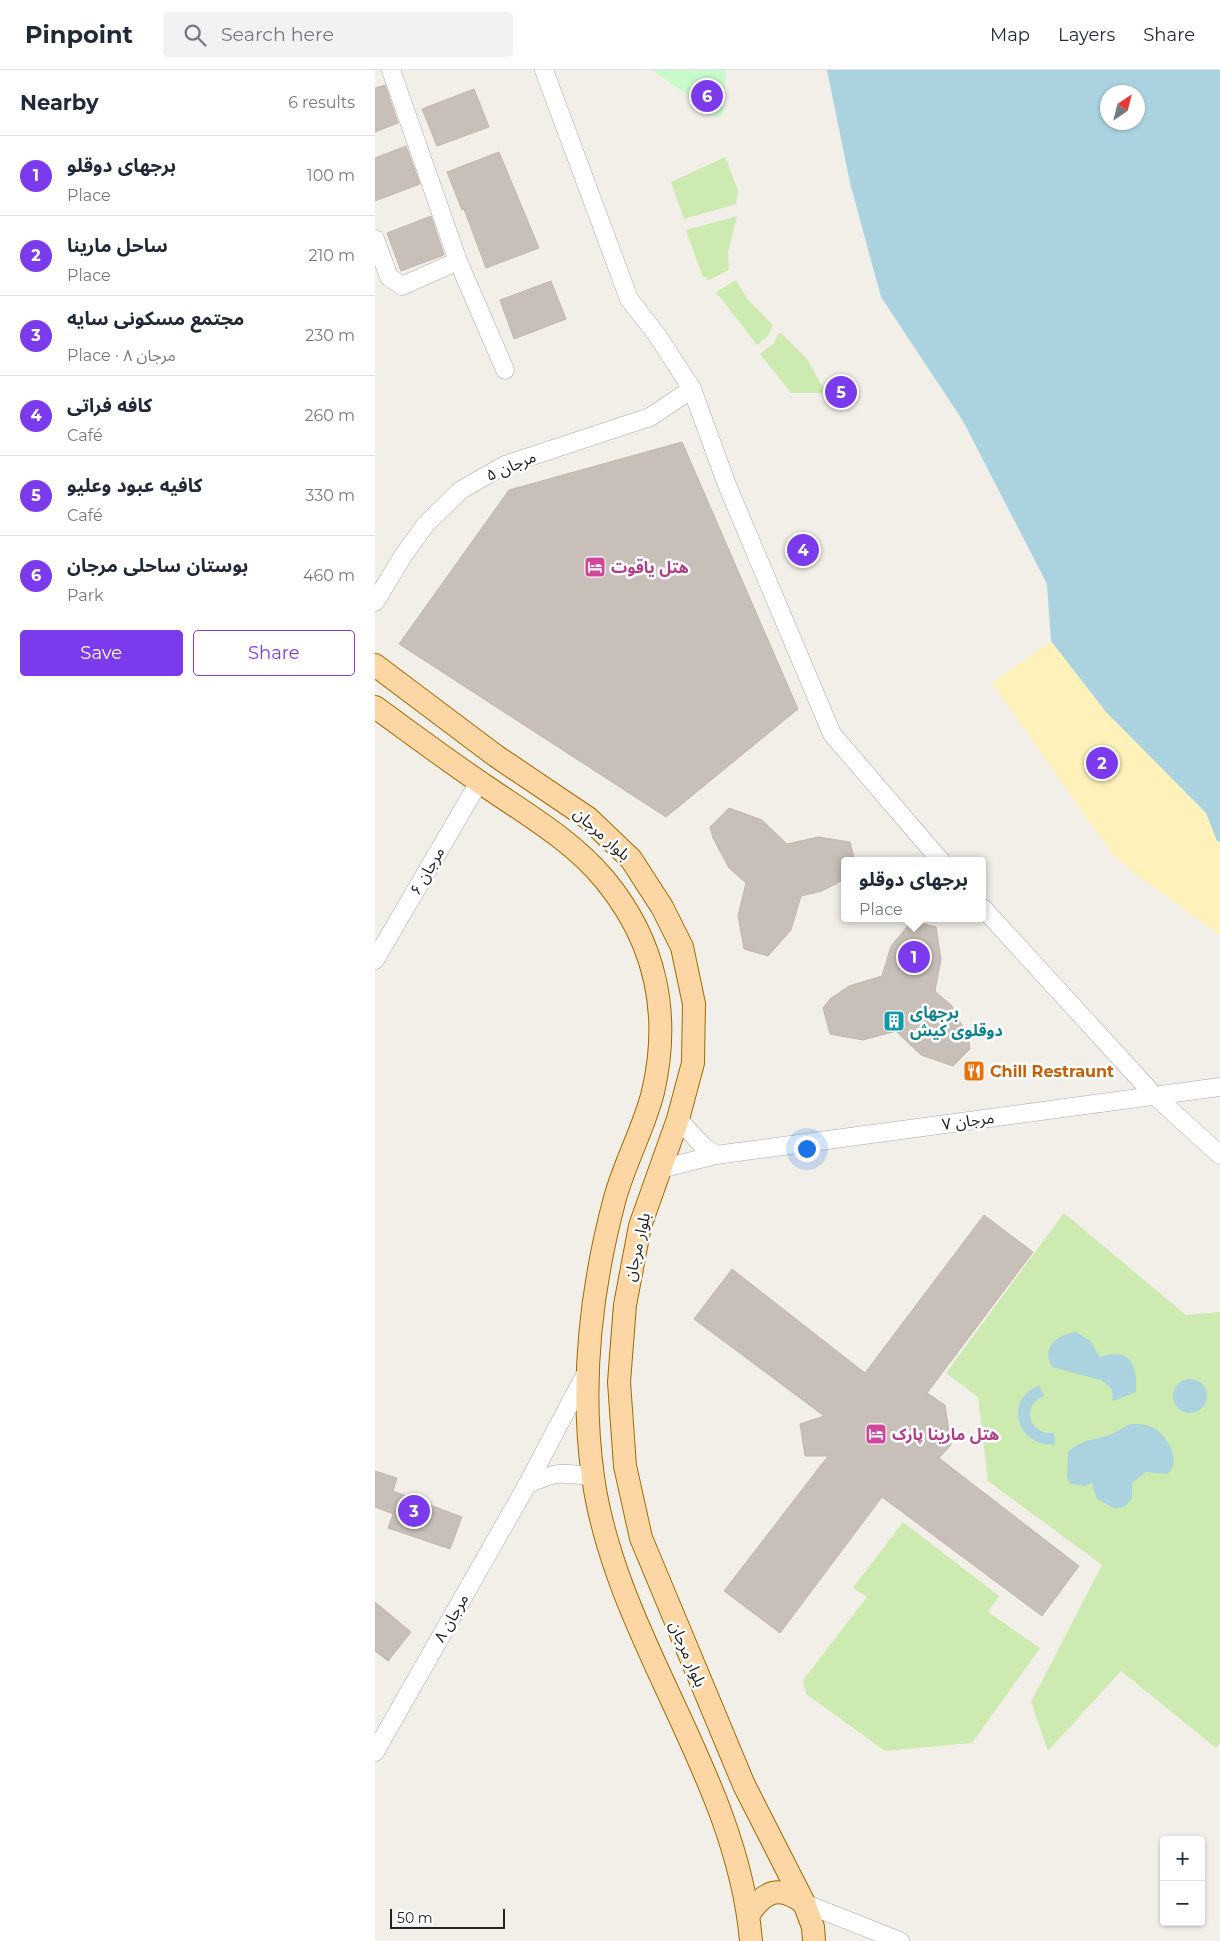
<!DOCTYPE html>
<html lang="en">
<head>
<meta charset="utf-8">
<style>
	body { margin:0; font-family:Montserrat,"Noto Sans Arabic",sans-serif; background:#f2f2f3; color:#1f2937 }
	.controls { position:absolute; right:15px; bottom:15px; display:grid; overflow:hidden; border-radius:5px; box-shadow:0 1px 4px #0004 }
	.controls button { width:45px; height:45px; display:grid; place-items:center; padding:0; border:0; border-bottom:1px solid #e0e1e3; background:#fff; color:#1f2937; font:25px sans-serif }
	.compass { position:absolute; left:725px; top:15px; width:45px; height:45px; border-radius:50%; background:#fff; box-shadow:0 1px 4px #0004; rotate:35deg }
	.scale { position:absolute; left:15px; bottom:12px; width:115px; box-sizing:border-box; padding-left:5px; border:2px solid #222; border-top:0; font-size:14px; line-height:18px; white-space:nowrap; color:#222; -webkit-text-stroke:4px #fff; paint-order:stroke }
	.you { position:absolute; left:431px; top:1078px; width:18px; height:18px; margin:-12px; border:4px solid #fff; border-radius:50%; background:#1a73e8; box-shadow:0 0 0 8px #1a73e833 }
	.badge { display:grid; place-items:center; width:32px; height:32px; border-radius:50%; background:#7c3aed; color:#fff; font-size:16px; font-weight:700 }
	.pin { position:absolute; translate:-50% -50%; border:2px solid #fff; box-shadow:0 1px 5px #0006 }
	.popup { position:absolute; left:466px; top:787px; width:145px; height:65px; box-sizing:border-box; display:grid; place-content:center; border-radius:5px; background:#fff; filter:drop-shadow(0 1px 4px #0005); font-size:16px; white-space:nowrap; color:#747a83 }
	.popup b { font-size:19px; color:#1f2937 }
	.popup::after { content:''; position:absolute; left:50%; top:100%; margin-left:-10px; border:10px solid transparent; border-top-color:#fff }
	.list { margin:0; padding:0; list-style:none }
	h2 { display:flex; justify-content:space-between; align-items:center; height:65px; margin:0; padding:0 20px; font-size:21px }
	h2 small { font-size:16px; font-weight:400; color:#747a83 }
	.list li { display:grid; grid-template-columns:32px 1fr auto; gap:15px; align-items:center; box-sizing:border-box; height:80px; padding:0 20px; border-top:1px solid #e0e1e3 }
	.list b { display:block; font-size:19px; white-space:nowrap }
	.list p { margin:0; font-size:16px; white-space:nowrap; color:#747a83 }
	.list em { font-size:16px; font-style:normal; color:#747a83 }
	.actions { display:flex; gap:10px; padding:15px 20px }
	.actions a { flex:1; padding:11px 0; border:1px solid #7c3aed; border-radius:5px; text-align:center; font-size:18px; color:#7c3aed }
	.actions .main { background:#7c3aed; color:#fff }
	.icon { flex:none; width:28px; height:28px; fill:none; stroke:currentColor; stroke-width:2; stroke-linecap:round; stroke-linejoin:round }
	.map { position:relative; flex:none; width:845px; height:1871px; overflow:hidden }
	header { display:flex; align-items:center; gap:30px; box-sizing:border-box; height:70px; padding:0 25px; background:#fff; border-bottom:1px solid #e0e1e3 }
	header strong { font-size:24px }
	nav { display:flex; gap:28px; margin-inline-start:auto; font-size:18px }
	.search { width:350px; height:45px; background:#f2f2f3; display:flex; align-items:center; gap:12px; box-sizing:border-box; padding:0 18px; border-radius:5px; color:#747a83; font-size:19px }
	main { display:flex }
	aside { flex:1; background:#fff }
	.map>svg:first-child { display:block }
	.grass { fill:#cdebb0 }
	.sand { fill:#fff1ba }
	.park { fill:#c8facc }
	.water { fill:#aad3df; fill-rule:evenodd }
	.building { fill:#c7bfb8; stroke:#c4b6ab }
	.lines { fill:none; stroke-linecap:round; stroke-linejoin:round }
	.minor-casing { stroke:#a9a9a9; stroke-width:19 }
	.major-casing { stroke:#a06b00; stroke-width:24 }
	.minor { stroke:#fff; stroke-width:18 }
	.major { stroke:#fcd6a4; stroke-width:22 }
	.labels { text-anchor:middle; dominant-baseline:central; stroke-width:5; stroke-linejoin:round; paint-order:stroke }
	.street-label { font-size:16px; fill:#222; stroke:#fff }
	.hotel-label { font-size:16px; font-weight:bold; fill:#b23c85; stroke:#fff; text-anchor:start }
	.culture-label { font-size:16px; font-weight:bold; fill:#0d838f; stroke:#fff; text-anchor:start }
	.food-label { font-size:16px; font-weight:bold; fill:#c56008; stroke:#fff; text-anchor:start }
</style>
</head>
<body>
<header>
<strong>Pinpoint</strong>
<div class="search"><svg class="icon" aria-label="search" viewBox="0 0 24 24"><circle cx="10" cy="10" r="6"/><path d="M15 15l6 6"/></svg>Search here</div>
<nav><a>Map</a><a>Layers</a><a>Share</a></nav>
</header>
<main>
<aside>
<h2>Nearby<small>6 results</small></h2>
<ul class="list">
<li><span class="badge">1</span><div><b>برجهای دوقلو</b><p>Place</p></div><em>100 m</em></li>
<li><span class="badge">2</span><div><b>ساحل مارینا</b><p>Place</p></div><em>210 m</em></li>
<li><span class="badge">3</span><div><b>مجتمع مسکونی سایه</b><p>Place · مرجان ۸</p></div><em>230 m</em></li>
<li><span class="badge">4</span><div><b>کافه فراتی</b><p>Café</p></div><em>260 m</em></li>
<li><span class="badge">5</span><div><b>کافیه عبود وعلیو</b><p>Café</p></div><em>330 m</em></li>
<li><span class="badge">6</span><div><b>بوستان ساحلی مرجان</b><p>Park</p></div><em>460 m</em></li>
</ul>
<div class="actions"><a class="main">Save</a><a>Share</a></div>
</aside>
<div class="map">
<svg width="845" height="1871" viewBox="0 0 845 1871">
	<rect width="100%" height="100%" fill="#f2efe9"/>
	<g class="grass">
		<polygon points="350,87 363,120 361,134 309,149 296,112"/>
		<polygon points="362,146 353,183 354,200 334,210 327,205 311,160"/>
		<polygon points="361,210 373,230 398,255 393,266 382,275 341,222"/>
		<polygon points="406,263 432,289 451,323 416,323 385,284 399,273 403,264"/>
		<polygon points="689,1143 811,1245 845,1242 845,1673 841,1678 746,1601 673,1681 656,1632 727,1495 613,1411 603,1327 571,1303"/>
		<polygon points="528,1452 624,1526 613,1542 665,1578 597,1673 510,1681 431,1624 428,1610 492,1527 478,1518"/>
	</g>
	<polygon class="sand" points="676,571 731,642 831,743 842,771 845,772 845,865 759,803 738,785 617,613"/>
	<polygon class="park" points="277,0 351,0 348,43 344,48 336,45 326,34"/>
	<g class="water">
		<path d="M 452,0 L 845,0 L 845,772 L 842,771 L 831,743 L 731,642 L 676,571 L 672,514 L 588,351 L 506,227 L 475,113 ZM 762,22 L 762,52 L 732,52 L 732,22 Z"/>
		<path d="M 701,1262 L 715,1271 L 725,1287 C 756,1276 763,1297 761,1322 L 738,1331 L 736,1318 L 726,1310 L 677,1297 C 666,1276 682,1265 701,1262 Z"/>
		<circle cx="815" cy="1326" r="17"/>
		<path d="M 664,1315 L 669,1326 C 645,1335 654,1366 679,1363 L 680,1374 C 642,1378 628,1330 664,1315 Z"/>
		<path d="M 755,1354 C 765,1354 773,1354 782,1360 C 794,1369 807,1393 792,1404 L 771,1402 L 757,1413 L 757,1428 L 750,1437 L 739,1438 L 722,1429 L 717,1413 L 710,1416 L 696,1414 L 692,1408 L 693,1382 C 706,1369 721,1370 737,1364 C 743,1361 749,1357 755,1354 Z"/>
	</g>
	<g class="building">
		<polygon points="10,15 23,53 0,62 0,18"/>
		<polygon points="99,19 114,57 62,76 47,39"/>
		<polygon points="31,76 45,114 0,131 0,88"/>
		<polygon points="124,82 164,178 111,198 89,139 87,140 72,102"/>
		<polygon points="56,146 69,185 26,201 12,163"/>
		<polygon points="176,211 191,249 139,269 125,230"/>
		<polygon points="307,372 423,639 291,747 24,574 134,420"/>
		<polygon points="354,738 387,750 412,774 443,767 475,772 480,791 470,791 470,807 466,811 447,821 426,826 416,860 393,886 369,879 363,846 371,813 354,798 338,768 335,757"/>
		<polygon points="537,851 561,857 566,889 560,921 577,936 593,967 595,979 578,996 546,985 521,961 488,970 455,964 448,938 455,929 474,916 507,906 516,876"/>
		<polygon points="609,1145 658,1182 552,1323 570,1335 576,1375 564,1388 704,1496 667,1546 507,1427 405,1563 349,1521 453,1386 430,1386 425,1354 449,1346 319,1249 357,1199 490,1303"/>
		<polygon points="0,1401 22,1408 18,1421 87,1447 75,1479 13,1458 18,1444 0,1437"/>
		<polygon points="0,1532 36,1562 13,1591 0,1581"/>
	</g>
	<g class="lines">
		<g class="minor-casing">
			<g id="minor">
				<polyline points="16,0 83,191 130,300"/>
				<polyline points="169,0 254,229 282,265 317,319 352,415 457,664 566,791"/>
				<polyline points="0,169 14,207 27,216 83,191"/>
				<polyline points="0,532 28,486 51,454 86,420 130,395 275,347 317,319"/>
				<polyline points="608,838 780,1026 845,1085"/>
				<polyline points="0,890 104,712"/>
				<polyline points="303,1049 328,1076 341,1085"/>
				<polyline points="285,1099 341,1085 845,1017"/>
				<path d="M 152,1415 C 180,1401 187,1402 218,1407"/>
				<polyline points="0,1682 152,1415 211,1303"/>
				<polyline points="429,1833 525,1871"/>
			</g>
		</g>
		<g class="major-casing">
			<g id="major">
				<polyline points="0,595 121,686 213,748 256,789 287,837 307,877 319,934 318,993 303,1049 265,1156 250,1235 244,1312 250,1396 266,1468 369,1715 429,1833 438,1857 439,1871"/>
				<path d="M 0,637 C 36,663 72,690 109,715 C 151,744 197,770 230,810 C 281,872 296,944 278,1022 C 269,1058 250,1092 240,1128 C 216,1218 205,1314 218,1407 C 241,1570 362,1705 376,1871"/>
				<path d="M 374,1844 C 390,1820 405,1815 429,1833"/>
			</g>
		</g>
		<use href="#minor" class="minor"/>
		<use href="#major" class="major"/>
	</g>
	<defs>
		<g id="hotel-square" transform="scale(1.125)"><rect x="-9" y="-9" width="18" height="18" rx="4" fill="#d1479c" stroke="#fff"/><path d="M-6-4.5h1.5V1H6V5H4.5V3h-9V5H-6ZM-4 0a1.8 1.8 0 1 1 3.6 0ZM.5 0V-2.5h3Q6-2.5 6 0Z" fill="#fff"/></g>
		<g id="building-square" transform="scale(1.125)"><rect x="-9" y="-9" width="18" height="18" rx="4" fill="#0f9aa8" stroke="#fff"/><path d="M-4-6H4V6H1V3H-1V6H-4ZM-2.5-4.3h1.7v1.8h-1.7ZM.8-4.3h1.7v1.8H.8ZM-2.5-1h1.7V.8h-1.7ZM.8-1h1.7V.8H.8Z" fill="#fff"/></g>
		<g id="restaurant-square" transform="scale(1.125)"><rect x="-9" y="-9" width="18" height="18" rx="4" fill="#e8710a" stroke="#fff"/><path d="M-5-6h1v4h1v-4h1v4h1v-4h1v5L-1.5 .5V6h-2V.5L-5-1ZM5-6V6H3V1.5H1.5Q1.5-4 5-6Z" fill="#fff"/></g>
	</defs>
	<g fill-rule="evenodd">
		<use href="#hotel-square" x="220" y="497"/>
		<use href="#building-square" x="519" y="951"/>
		<use href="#restaurant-square" x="599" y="1001"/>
		<use href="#hotel-square" x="501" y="1364"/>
	</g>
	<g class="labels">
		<g class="street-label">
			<text transform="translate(136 396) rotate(-23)">مرجان ۵</text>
			<text transform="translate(227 764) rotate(42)">بلوار مرجان</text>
			<text transform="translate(52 801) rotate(-60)">مرجان ۶</text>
			<text transform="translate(593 1051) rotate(-8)">مرجان ۷</text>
			<text transform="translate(262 1177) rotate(-77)">بلوار مرجان</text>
			<text transform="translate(76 1548) rotate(-60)">مرجان ۸</text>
			<text transform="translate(313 1584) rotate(67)">بلوار مرجان</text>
		</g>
		<g class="hotel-label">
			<text x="236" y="497">هتل یاقوت</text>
			<text x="517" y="1364">هتل مارینا پارک</text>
		</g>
		<g class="culture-label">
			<text x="535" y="942">برجهای<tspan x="535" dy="18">دوقلوی کیش</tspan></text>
		</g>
		<g class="food-label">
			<text x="615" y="1001">Chill Restraunt</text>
		</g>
	</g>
</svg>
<div class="controls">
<button>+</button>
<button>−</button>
</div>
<svg class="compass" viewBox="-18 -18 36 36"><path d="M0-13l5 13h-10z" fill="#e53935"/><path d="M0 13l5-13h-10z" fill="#747a83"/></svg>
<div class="scale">50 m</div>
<div class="you"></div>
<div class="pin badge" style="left:539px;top:887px">1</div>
<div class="popup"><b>برجهای دوقلو</b>Place</div>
<div class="pin badge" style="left:727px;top:693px">2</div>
<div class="pin badge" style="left:39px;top:1441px">3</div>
<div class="pin badge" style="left:428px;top:480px">4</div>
<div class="pin badge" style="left:466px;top:322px">5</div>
<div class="pin badge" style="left:332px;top:26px">6</div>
</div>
</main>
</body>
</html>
